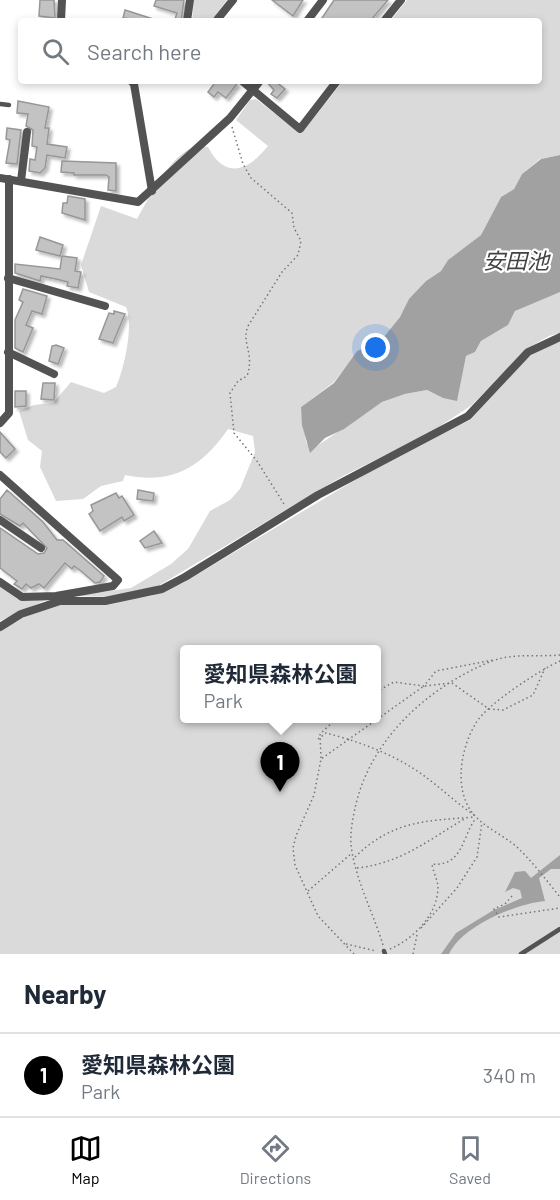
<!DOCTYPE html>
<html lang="en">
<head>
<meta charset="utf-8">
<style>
	body { margin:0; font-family:Barlow,"Noto Sans JP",sans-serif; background:#f2f2f3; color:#1f2937 }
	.you { position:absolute; left:376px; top:348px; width:21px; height:21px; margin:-15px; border:4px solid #fff; border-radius:50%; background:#1a73e8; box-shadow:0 0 0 9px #1a73e833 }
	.badge { display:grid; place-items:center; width:39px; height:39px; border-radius:50%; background:#000; color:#fff; font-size:20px; font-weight:700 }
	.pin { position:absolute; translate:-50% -50px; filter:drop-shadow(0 2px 3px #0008) }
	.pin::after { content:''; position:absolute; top:32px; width:21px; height:18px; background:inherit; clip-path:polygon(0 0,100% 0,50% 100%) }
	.popup { position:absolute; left:180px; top:645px; width:201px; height:78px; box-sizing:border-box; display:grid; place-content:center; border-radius:6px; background:#fff; filter:drop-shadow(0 2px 4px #0005); font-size:20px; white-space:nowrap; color:#747a83 }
	.popup b { font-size:22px; color:#1f2937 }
	.popup::after { content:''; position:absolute; left:50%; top:100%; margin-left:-12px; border:12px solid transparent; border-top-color:#fff }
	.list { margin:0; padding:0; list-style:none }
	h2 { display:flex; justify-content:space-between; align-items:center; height:78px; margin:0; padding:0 24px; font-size:26px }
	h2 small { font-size:20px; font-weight:400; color:#747a83 }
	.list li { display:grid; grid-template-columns:39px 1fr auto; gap:18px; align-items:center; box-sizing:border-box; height:84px; padding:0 24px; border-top:2px solid #e0e1e3 }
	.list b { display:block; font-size:22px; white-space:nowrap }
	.list p { margin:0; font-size:20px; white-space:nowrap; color:#747a83 }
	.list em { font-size:20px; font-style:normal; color:#747a83 }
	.icon { flex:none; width:33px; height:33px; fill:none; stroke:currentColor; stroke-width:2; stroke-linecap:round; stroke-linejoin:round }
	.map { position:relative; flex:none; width:560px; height:954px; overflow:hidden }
	.search { position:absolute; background:#fff; box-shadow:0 3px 9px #0003; left:18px; right:18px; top:18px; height:66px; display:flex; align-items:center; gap:15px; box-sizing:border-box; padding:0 21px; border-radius:6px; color:#747a83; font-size:22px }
	.sheet { height:162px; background:#fff }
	nav { display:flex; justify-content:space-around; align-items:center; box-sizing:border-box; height:84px; border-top:2px solid #e0e1e3; background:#fff; font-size:16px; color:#747a83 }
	nav a { display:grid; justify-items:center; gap:3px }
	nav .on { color:#000 }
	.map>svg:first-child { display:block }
	.green { fill:#dadada; fill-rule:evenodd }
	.water { fill:#a1a1a1 }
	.building { fill:#c3c3c3; stroke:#979797; stroke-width:1.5; filter:url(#shadow) }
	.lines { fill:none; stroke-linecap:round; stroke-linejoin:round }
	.path { stroke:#757575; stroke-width:1.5; stroke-dasharray:1.5 3; stroke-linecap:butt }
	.service { stroke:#535353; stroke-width:4.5 }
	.minor { stroke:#535353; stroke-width:8 }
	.labels { text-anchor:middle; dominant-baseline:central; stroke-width:4.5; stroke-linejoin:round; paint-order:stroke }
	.water-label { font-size:22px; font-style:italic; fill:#424242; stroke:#fff }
</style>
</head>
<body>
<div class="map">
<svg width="560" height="954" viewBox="0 0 560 954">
	<defs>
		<filter id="shadow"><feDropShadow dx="3" dy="3" stdDeviation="1.5" flood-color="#0004"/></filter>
	</defs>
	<rect width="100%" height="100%" fill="#fff"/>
	<g class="green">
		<polygon points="194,0 227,0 211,21 192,21"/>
		<path d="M 407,0 L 560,0 L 560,155 L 540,159 L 522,174 L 514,189 L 501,197 L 481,235 L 448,260 L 441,271 L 426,281 L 410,299 L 400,317 L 383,338 L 357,351 L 334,382 L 301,407 L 306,442 L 311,450 L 382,402 L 405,394 L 427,390 L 443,398 L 461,378 L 466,356 L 475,352 L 481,341 L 508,325 L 515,311 L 557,291 L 560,292 L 560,333 L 549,336 L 526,349 L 472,405 L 428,434 L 343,476 L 158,586 L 111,597 L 74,596 L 131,588 L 171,564 L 188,549 L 210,511 L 230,500 L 240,489 L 255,452 L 253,436 L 228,429 C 202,467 172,485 125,475 L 123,481 L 101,486 L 83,499 L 56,501 L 40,467 L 42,451 L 28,440 L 19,411 L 34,405 L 53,403 L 71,382 L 104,393 L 116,387 C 124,369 134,326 126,307 L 89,292 L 81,265 L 101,206 L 137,219 C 149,198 169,156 194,147 C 198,146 204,147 208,147 C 225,180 248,171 268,146 L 236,120 L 250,100 L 256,99 L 301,134 L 343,81 L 539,81 L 539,21 L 390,21 Z"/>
		<path d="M 560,342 L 560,954 L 0,954 L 0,631 L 25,617 L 61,603 L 90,605 L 151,596 L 183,583 L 392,458 L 470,420 L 529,356 L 547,345 ZM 184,650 L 376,650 L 376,718 L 184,718 Z"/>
		<polygon points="0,586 17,599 46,600 0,621"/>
	</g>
	<g class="water">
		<polygon points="560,155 560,292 515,311 508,325 481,341 475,352 466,356 457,401 443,398 427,390 405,394 382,402 344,429 325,438 310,453 302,425 301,407 334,383 357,351 383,338 400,317 409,299 426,281 441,271 448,260 481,235 501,197 514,189 522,174 541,159"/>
		<path d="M 560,855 L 560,869 L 551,869 L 539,878 L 545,901 C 515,904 462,926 449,954 L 441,954 L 456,933 L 492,911 L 522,898 L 520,890 L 513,888 L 505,892 L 515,872 L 525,871 L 531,878 Z"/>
	</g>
	<g class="building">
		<polygon points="40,0 54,0 55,18 39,16"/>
		<polygon points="156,0 184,0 181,21 175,19 177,13 154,6"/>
		<polygon points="272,0 303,0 293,16"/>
		<polygon points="334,0 388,0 370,21 320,21"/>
		<polygon points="125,10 153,19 152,21 123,18"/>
		<polygon points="216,81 232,81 237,84 226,98 218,92 214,97 208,92"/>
		<polygon points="266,81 275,81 285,89 277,98 271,94 274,90"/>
		<polygon points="18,101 49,107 45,128 49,128 47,144 67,147 65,158 47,155 45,168 40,173 29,171 30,159 35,160 37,147 32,146 33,130 26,126 28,114 17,113"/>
		<polygon points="7,128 21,130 17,164 6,163 10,140 6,139"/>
		<polygon points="62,161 116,163 116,191 108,190 109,177 106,175 74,175 74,173 61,172"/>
		<polygon points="68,196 85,199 85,220 62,213 63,203 67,203"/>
		<polygon points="40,237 63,245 60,256 36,250"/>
		<polygon points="62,256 77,258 75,271 81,272 78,288 67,286 68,282 56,279 41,276 40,281 15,273 15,264 60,269"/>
		<polygon points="23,289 47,296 42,314 32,311 26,325 33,328 23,352 15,348 15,320 23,302 19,300"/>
		<polygon points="114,311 125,314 113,343 99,339 109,313 114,314"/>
		<polygon points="56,345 64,348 58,364 49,361 52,346"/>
		<polygon points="43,383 55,383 54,400 41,399"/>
		<polygon points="15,391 26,391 26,406 15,407"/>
		<polygon points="0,432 15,449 6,458 0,452"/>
		<polygon points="7,490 43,522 57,540 63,540 104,576 100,582 95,583 81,571 74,566 72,569 65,563 44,588 39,584 31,588 26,584 22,589 14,584 17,581 0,568 0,528 38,554 44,553 47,548 23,523 20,526 0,514 0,499"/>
		<polygon points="138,490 154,493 153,501 137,499"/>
		<polygon points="116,493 119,498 122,496 134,515 124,521 122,517 100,531 89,514 93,511 91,505"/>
		<polygon points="154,531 162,543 145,548 140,541"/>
	</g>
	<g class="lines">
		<g class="path">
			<path d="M 232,127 L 243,164 L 251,178 L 292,213 L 294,228 L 301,241 L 298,255 L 282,272 L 248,326 C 241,344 255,353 247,376 L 238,381 L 230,393 L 234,433 L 257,461 L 284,504"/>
			<path d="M 560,661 C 540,670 487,704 476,723 C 461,747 454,787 471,811 C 483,828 507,836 521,851 C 535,865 547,881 560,897"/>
			<polyline points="376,692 394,682 424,686 436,671 493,660"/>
			<path d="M 318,739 L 326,733 C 354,740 387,752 411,767 C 434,781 452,800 474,815"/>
			<polyline points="321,758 320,734 337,718"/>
			<path d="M 355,857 C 393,820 426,821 475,817"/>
			<path d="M 357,868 C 402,863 428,840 466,818"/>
			<polyline points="308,891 352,853"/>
			<polyline points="512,896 505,904 494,909 499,917 560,908"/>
			<polyline points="421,928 457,888 477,857 482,822"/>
			<polyline points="346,944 376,951"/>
			<path d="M 383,945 C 373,912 355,879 351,845 C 350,831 353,817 356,804 C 372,737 430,686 492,661 C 513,653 538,657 560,655"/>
			<path d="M 390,949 C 413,939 437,916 438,888 C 438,880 433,872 432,864 C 463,867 462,836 476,818"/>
			<polyline points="354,954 318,916 295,865 293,848 296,836 314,795 321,759 424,686 452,683 489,709 503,710 533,695 545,668"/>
			<polyline points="413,954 417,935"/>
		</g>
		<g class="service">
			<polyline points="0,104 9,105"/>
			<polyline points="384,951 385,954"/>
			<polyline points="521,954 560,929"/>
		</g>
		<g class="minor">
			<polyline points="61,21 62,0"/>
			<polyline points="187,21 190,0"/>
			<polyline points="216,21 233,0"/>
			<polyline points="307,21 323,0"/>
			<polyline points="384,21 401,0"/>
			<polyline points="131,81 134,84 152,191"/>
			<polyline points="242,81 300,129 337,81"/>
			<polyline points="0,178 138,202 230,118 260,81"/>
			<polyline points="21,181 27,132"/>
			<polyline points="8,278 105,306"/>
			<polyline points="8,352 54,374"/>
			<polyline points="0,423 9,413 9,179"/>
			<polyline points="0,475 118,580 113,586 56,596 22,597 0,582"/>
			<polyline points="0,520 41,548"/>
			<polyline points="0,627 21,614 60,601 105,601 162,589 185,577 318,495 468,416 528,352 560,337"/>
		</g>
	</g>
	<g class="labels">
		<g class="water-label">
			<text x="516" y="260">安田池</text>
		</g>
	</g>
</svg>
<div class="you"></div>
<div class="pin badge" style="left:280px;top:792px">1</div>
<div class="popup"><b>愛知県森林公園</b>Park</div>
<div class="search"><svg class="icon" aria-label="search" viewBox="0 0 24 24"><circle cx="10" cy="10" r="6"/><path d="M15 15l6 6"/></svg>Search here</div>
</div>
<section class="sheet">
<h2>Nearby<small></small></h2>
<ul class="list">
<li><span class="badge">1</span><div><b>愛知県森林公園</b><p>Park</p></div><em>340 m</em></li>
</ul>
</section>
<nav>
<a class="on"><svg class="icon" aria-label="map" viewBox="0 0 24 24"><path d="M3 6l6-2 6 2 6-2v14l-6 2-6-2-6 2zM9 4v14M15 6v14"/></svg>Map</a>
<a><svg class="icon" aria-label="directions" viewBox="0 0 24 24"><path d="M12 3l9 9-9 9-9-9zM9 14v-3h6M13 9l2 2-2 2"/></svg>Directions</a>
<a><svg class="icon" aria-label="saved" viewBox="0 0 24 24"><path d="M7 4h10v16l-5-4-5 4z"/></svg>Saved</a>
</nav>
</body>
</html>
